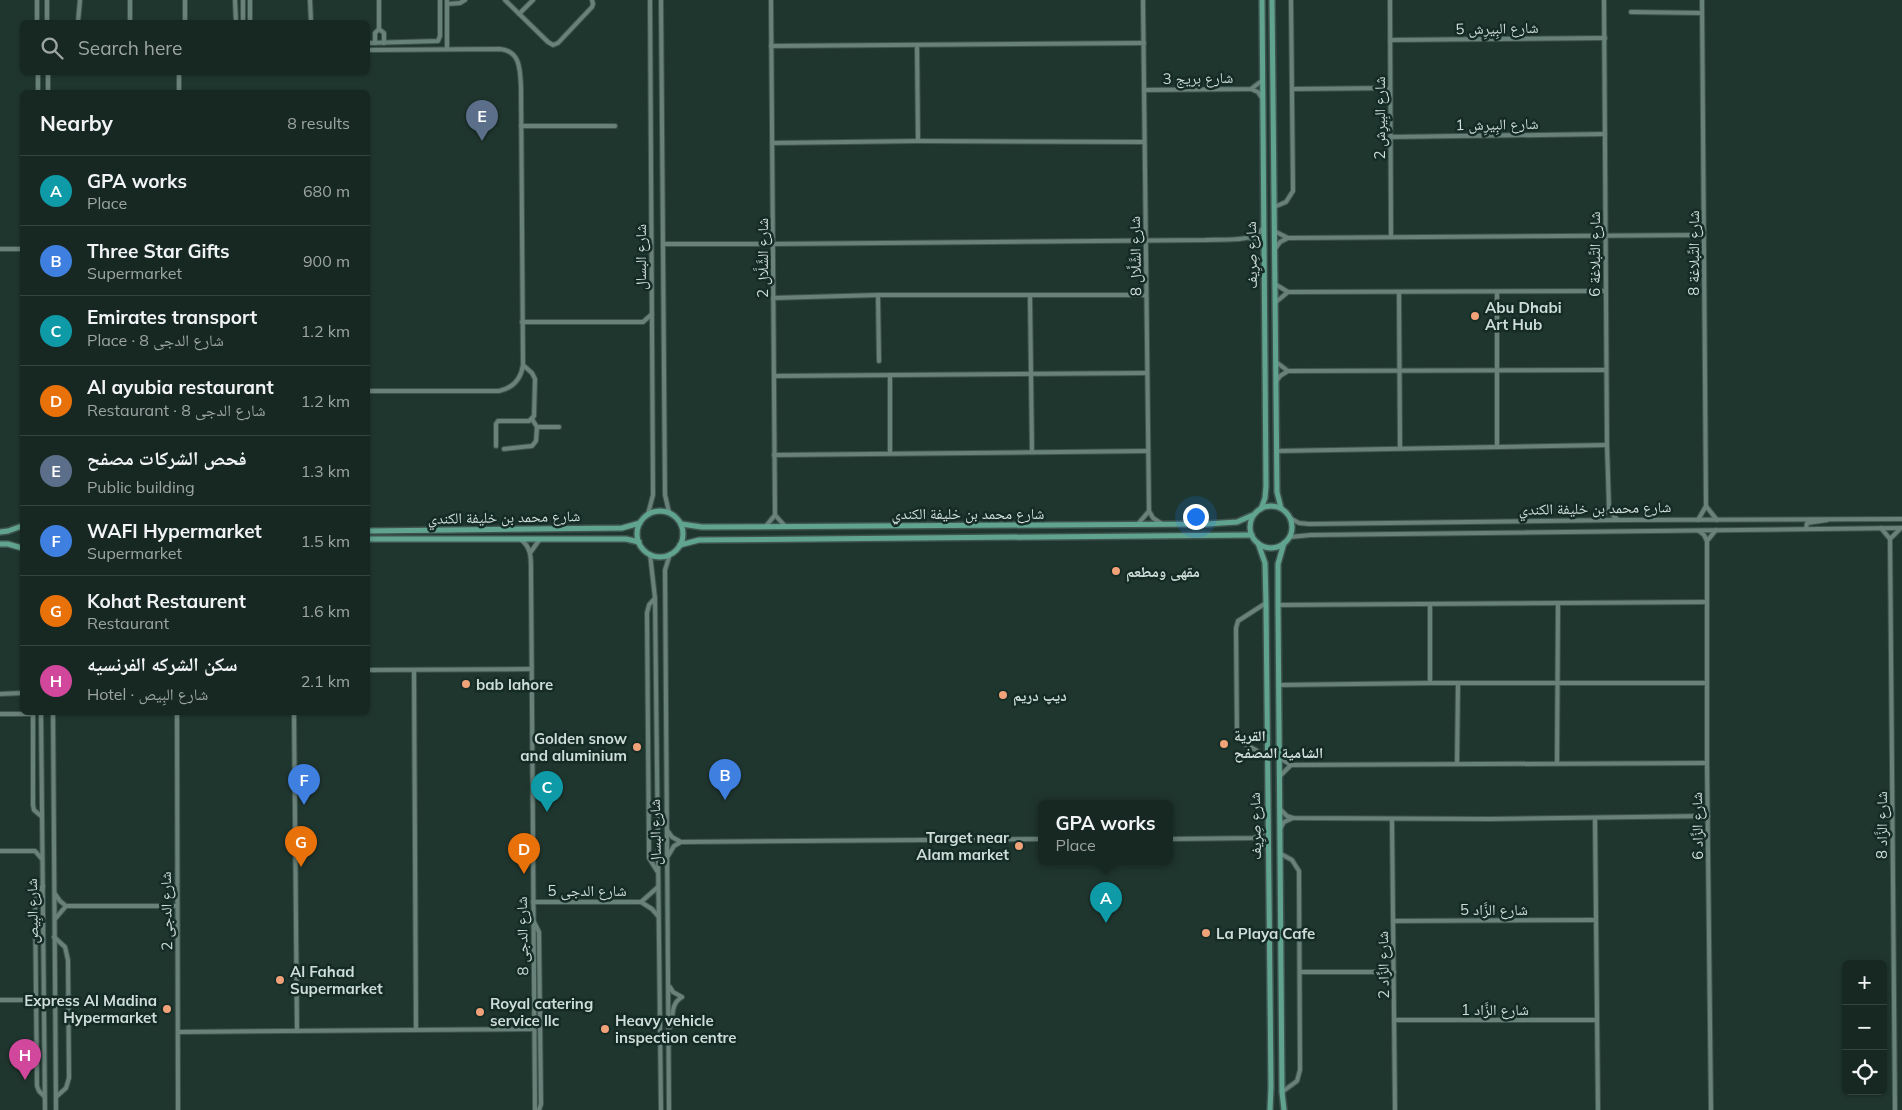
<!DOCTYPE html>
<html lang="en">
<head>
<meta charset="utf-8">
<style>
	body { margin:0; font-family:Mulish,"Noto Naskh Arabic",sans-serif; background:#24342f; color:#f1f3f6 }
	.controls { position:absolute; right:15px; bottom:15px; display:grid; overflow:hidden; border-radius:8px; box-shadow:0 1px 4px #0004 }
	.controls button { width:45px; height:45px; display:grid; place-items:center; padding:0; border:0; border-bottom:1px solid #364440; background:#172822; color:#f1f3f6; font:25px sans-serif }
	.you { position:absolute; left:1195px; top:516px; width:18px; height:18px; margin:-12px; border:4px solid #fff; border-radius:50%; background:#1a73e8; box-shadow:0 0 0 8px #1a73e833 }
	.badge { display:grid; place-items:center; width:32px; height:32px; border-radius:50%; background:#8bbbb9; color:#fff; font-size:16px; font-weight:700 }
	.pin { position:absolute; translate:-50% -41px; filter:drop-shadow(0 1px 2px #0008) }
	.pin::after { content:''; position:absolute; top:26px; width:18px; height:15px; background:inherit; clip-path:polygon(0 0,100% 0,50% 100%) }
	.popup { position:absolute; left:1038px; top:800px; width:135px; height:65px; box-sizing:border-box; display:grid; place-content:center; border-radius:8px; background:#172822; filter:drop-shadow(0 1px 4px #0005); font-size:16px; white-space:nowrap; color:#9ea6a5 }
	.popup b { font-size:19px; color:#f1f3f6 }
	.popup::after { content:''; position:absolute; left:50%; top:100%; margin-left:-10px; border:10px solid transparent; border-top-color:#172822 }
	.list { margin:0; padding:0; list-style:none }
	h2 { display:flex; justify-content:space-between; align-items:center; height:65px; margin:0; padding:0 20px; font-size:21px }
	h2 small { font-size:16px; font-weight:400; color:#9ea6a5 }
	.list li { display:grid; grid-template-columns:32px 1fr auto; gap:15px; align-items:center; box-sizing:border-box; height:70px; padding:0 20px; border-top:1px solid #364440 }
	.list b { display:block; font-size:19px; white-space:nowrap }
	.list p { margin:0; font-size:16px; white-space:nowrap; color:#9ea6a5 }
	.list em { font-size:16px; font-style:normal; color:#9ea6a5 }
	.icon { flex:none; width:28px; height:28px; fill:none; stroke:currentColor; stroke-width:2; stroke-linecap:round; stroke-linejoin:round }
	.map { position:relative; flex:none; width:1902px; height:1110px; overflow:hidden }
	.search { position:absolute; background:#172822; box-shadow:0 1px 4px #0004; left:20px; top:20px; width:350px; height:55px; display:flex; align-items:center; gap:12px; box-sizing:border-box; padding:0 18px; border-radius:8px; color:#9ea6a5; font-size:19px }
	.panel { position:absolute; background:#172822; box-shadow:0 1px 4px #0004; left:20px; top:90px; width:350px; height:625px; border-radius:8px }
	.map>svg:first-child { display:block }
	.lines { fill:none; stroke-linecap:round; stroke-linejoin:round }
	.minor-casing { stroke:#3e534d; stroke-width:6 }
	.major-casing { stroke:#3e534d; stroke-width:8 }
	.minor { stroke:#688179; stroke-width:4 }
	.major { stroke:#60a490; stroke-width:5 }
	.poi-dot { fill:#f0a279; stroke:#152b25; stroke-width:2 }
	.labels { text-anchor:middle; dominant-baseline:central; stroke-width:5; stroke-linejoin:round; paint-order:stroke }
	.street-label { font-size:15px; fill:#cfddd8; stroke:#152b25 }
	.poi-label { font-size:15px; font-weight:bold; fill:#cfddd8; stroke:#152b25; text-anchor:start }
</style>
</head>
<body>
<div class="map">
<svg width="1902" height="1110" viewBox="0 0 1902 1110">
	<rect width="100%" height="100%" fill="#1f362e"/>
	<g class="lines">
		<g class="minor-casing">
			<g id="minor">
				<polyline points="37,0 37,22"/>
				<polyline points="47,0 47,22"/>
				<polyline points="130,0 130,22"/>
				<polyline points="185,0 185,22"/>
				<polyline points="235,0 236,22"/>
				<polyline points="243,0 243,22"/>
				<polyline points="250,0 250,22"/>
				<polyline points="310,0 311,22"/>
				<polyline points="379,0 379,29"/>
				<polyline points="447,0 447,49"/>
				<polyline points="505,0 548,42 553,45 558,43 592,7 593,4 592,0"/>
				<polyline points="661,0 665,495 669,512"/>
				<polyline points="771,0 775,515 785,526"/>
				<polyline points="1143,0 1149,511 1153,518 1162,524"/>
				<polyline points="1390,0 1391,237"/>
				<polyline points="1604,0 1607,445 1609,508 1611,513 1617,519"/>
				<polyline points="447,4 460,3 465,0"/>
				<polyline points="1631,12 1702,13"/>
				<polyline points="519,14 533,0"/>
				<polyline points="78,22 80,0"/>
				<polyline points="1390,40 1605,38"/>
				<polyline points="368,43 438,41 440,36 440,0"/>
				<polyline points="375,43 375,33 379,29 384,33 384,43"/>
				<polyline points="917,45 918,141"/>
				<polyline points="771,46 1144,43"/>
				<path d="M 368,50 L 500,49 C 521,51 520,71 521,87 L 523,365 C 521,379 513,388 499,391 L 368,391"/>
				<polyline points="38,72 38,92"/>
				<polyline points="48,72 48,92"/>
				<polyline points="179,72 179,92"/>
				<polyline points="1251,89 1258,92 1262,98"/>
				<polyline points="1293,89 1390,88"/>
				<polyline points="1144,90 1251,89 1263,80"/>
				<polyline points="521,126 615,126"/>
				<polyline points="1390,137 1605,134"/>
				<polyline points="772,143 918,141 1144,142"/>
				<polyline points="1274,207 1286,202 1293,191 1291,0"/>
				<polyline points="1274,231 1288,238 1704,235"/>
				<polyline points="1250,238 1264,245"/>
				<path d="M 663,244 L 773,244 L 1205,240 C 1221,239 1255,243 1263,228"/>
				<polyline points="0,249 22,249"/>
				<polyline points="1275,249 1280,242 1288,238"/>
				<polyline points="1275,284 1288,292 1605,291"/>
				<polyline points="1497,292 1497,447"/>
				<polyline points="1399,293 1400,448"/>
				<polyline points="878,295 879,361"/>
				<polyline points="1030,296 1032,452"/>
				<polyline points="773,298 878,295 1146,295"/>
				<polyline points="1276,302 1288,292"/>
				<polyline points="522,322 643,322 652,314"/>
				<polyline points="1276,362 1288,371 1606,370"/>
				<polyline points="890,375 890,453"/>
				<polyline points="774,376 1147,373"/>
				<polyline points="1276,382 1280,376 1288,371"/>
				<polyline points="532,419 537,427 559,427"/>
				<polyline points="496,446 496,424 498,421 529,421 534,416 535,379 532,373 523,365"/>
				<polyline points="504,449 532,446 536,441 537,427"/>
				<polyline points="1277,451 1607,445"/>
				<polyline points="774,455 1147,451"/>
				<polyline points="1706,506 1717,520"/>
				<polyline points="648,514 653,495 650,0"/>
				<polyline points="1290,518 1299,523 1309,524 1618,520 1902,519"/>
				<polyline points="1600,520 1609,508"/>
				<polyline points="1698,520 1706,506 1702,0"/>
				<polyline points="1138,524 1149,511"/>
				<polyline points="766,526 775,515"/>
				<polyline points="1881,528 1890,539"/>
				<polyline points="1806,529 1807,523 1827,520"/>
				<polyline points="1699,531 1704,535 1707,541 1707,763 1711,1110"/>
				<polyline points="1290,537 1311,535 1902,528"/>
				<path d="M 520,539 C 532,547 531,559 531,573 L 535,1110"/>
				<polyline points="1890,539 1895,1110"/>
				<polyline points="1890,539 1901,528"/>
				<polyline points="1707,541 1716,530"/>
				<polyline points="530,553 540,539"/>
				<polyline points="650,554 655,598 661,1110"/>
				<polyline points="655,598 649,605 647,613 649,858 657,871"/>
				<path d="M 1266,603 L 1238,621 L 1236,628 L 1237,736 C 1243,747 1259,748 1267,759"/>
				<polyline points="1278,605 1707,602"/>
				<polyline points="368,670 531,669"/>
				<polyline points="414,670 416,1030"/>
				<polyline points="1430,683 1430,604"/>
				<polyline points="1279,685 1430,683 1707,683"/>
				<polyline points="0,694 22,693"/>
				<polyline points="33,712 33,805 34,810 41,816"/>
				<polyline points="41,712 45,1110"/>
				<polyline points="53,712 56,1110"/>
				<polyline points="177,712 178,1110"/>
				<polyline points="294,712 297,1031"/>
				<polyline points="0,714 33,714"/>
				<polyline points="1280,755 1283,760 1291,765 1707,763"/>
				<polyline points="1557,763 1558,604"/>
				<polyline points="1457,764 1458,683"/>
				<polyline points="1280,776 1291,765"/>
				<polyline points="1281,810 1287,816 1293,818 1490,819 1708,816"/>
				<polyline points="1595,818 1598,1110"/>
				<polyline points="1392,820 1395,1110"/>
				<polyline points="1280,829 1284,822 1293,818"/>
				<polyline points="667,830 672,837 681,842 1042,839"/>
				<polyline points="1254,838 1265,844 1268,849"/>
				<polyline points="1170,839 1254,838 1268,830"/>
				<polyline points="0,851 35,851 42,859"/>
				<polyline points="1281,854 1292,860 1299,871 1300,1070 1297,1081 1282,1092"/>
				<polyline points="668,856 674,846 681,842"/>
				<polyline points="43,886 37,892 35,899 37,1086 39,1091 44,1096"/>
				<polyline points="55,894 60,901 66,906 177,906"/>
				<polyline points="533,902 641,902 652,909 658,916"/>
				<polyline points="641,902 658,887"/>
				<polyline points="55,919 66,906"/>
				<polyline points="1393,921 1596,920"/>
				<polyline points="534,922 539,932 541,1104 539,1110"/>
				<polyline points="54,937 65,947 68,960 69,1078 66,1088 56,1097"/>
				<polyline points="1300,972 1394,972"/>
				<polyline points="0,1000 37,1000"/>
				<polyline points="1394,1020 1596,1020"/>
				<path d="M 670,1027 C 674,1016 670,1004 682,997 L 673,992 L 670,987"/>
				<polyline points="179,1032 534,1029"/>
				<polyline points="669,1110 665,570 670,554"/>
			</g>
		</g>
		<g class="major-casing">
			<g id="major">
				<polyline points="1272,0 1277,492 1281,508"/>
				<circle cx="1271" cy="527" r="21"/>
				<polyline points="1261,509 1265,498 1266,486 1262,0"/>
				<circle cx="660" cy="534" r="23"/>
				<polyline points="681,524 702,527 1207,524 1237,522 1253,515"/>
				<polyline points="368,531 622,528 640,523"/>
				<polyline points="0,532 8,531 22,526"/>
				<polyline points="368,539 626,539 639,542"/>
				<polyline points="1258,543 1265,563 1266,603 1271,1087 1270,1110"/>
				<polyline points="1284,543 1278,564 1278,605 1282,1092 1284,1110"/>
				<polyline points="0,544 8,544 22,548"/>
				<polyline points="680,545 699,540 1252,535"/>
			</g>
		</g>
		<use href="#minor" class="minor"/>
		<use href="#major" class="major"/>
	</g>
	<g class="poi-dot">
		<circle cx="1475" cy="316" r="5"/>
		<circle cx="1116" cy="571" r="5"/>
		<circle cx="466" cy="684" r="5"/>
		<circle cx="1003" cy="695" r="5"/>
		<circle cx="1224" cy="744" r="5"/>
		<circle cx="637" cy="747" r="5"/>
		<circle cx="1019" cy="846" r="5"/>
		<circle cx="1206" cy="933" r="5"/>
		<circle cx="280" cy="980" r="5"/>
		<circle cx="167" cy="1009" r="5"/>
		<circle cx="480" cy="1012" r="5"/>
		<circle cx="605" cy="1029" r="5"/>
	</g>
	<g class="labels">
		<g class="street-label">
			<text transform="translate(1497 28) rotate(-1)">شارع البِيرِش 5</text>
			<text transform="translate(1198 78) rotate(-1)">شارع بريج 3</text>
			<text transform="translate(1379 118) rotate(-90)">شارع البِيرِش 2</text>
			<text transform="translate(1497 124) rotate(-1)">شارع البِيرِش 1</text>
			<text transform="translate(1693 253) rotate(-90)">شارع التِّبلاغة 8</text>
			<text transform="translate(1594 254) rotate(-90)">شارع التِّبلاغة 6</text>
			<text transform="translate(1251 255) rotate(-91)">شارع صِرِيف</text>
			<text transform="translate(1135 256) rotate(-91)">شارع الشَّلَّال 8</text>
			<text transform="translate(640 257) rotate(-90)">شارع البسال</text>
			<text transform="translate(762 258) rotate(-90)">شارع الشَّلَّال 2</text>
			<text transform="translate(1595 508) rotate(-1)">شارع محمد بن خليفة الكندي</text>
			<text x="968" y="513">شارع محمد بن خليفة الكندي</text>
			<text transform="translate(504 517) rotate(-1)">شارع محمد بن خليفة الكندي</text>
			<text transform="translate(1881 825) rotate(-90)">شارع الزَّاد 8</text>
			<text transform="translate(1255 826) rotate(-91)">شارع صِرِيف</text>
			<text transform="translate(1697 826) rotate(-91)">شارع الزَّاد 6</text>
			<text transform="translate(655 832) rotate(-91)">شارع البسال</text>
			<text x="587" y="890">شارع الدجى 5</text>
			<text x="1494" y="909">شارع الزَّاد 5</text>
			<text transform="translate(32 911) rotate(-91)">شارع البِيص</text>
			<text transform="translate(166 911) rotate(-91)">شارع الدجى 2</text>
			<text transform="translate(522 936) rotate(-91)">شارع الدجى 8</text>
			<text transform="translate(1383 965) rotate(-91)">شارع الزَّاد 2</text>
			<text x="1495" y="1009">شارع الزَّاد 1</text>
		</g>
		<g class="poi-label">
			<text x="1485" y="307">Abu Dhabi<tspan x="1485" dy="17">Art Hub</tspan></text>
			<text x="1126" y="571">مقهى ومطعم</text>
			<text x="476" y="684">bab lahore</text>
			<text x="1013" y="695">دیپ دریم</text>
			<text x="1234" y="735">القرية<tspan x="1234" dy="17">الشامية المصفح</tspan></text>
			<text x="627" y="738" text-anchor="end">Golden snow<tspan x="627" dy="17">and aluminium</tspan></text>
			<text x="1009" y="837" text-anchor="end">Target near<tspan x="1009" dy="17">Alam market</tspan></text>
			<text x="1216" y="933">La Playa Cafe</text>
			<text x="290" y="971">Al Fahad<tspan x="290" dy="17">Supermarket</tspan></text>
			<text x="157" y="1000" text-anchor="end">Express Al Madina<tspan x="157" dy="17">Hypermarket</tspan></text>
			<text x="490" y="1003">Royal catering<tspan x="490" dy="17">service llc</tspan></text>
			<text x="615" y="1020">Heavy vehicle<tspan x="615" dy="17">inspection centre</tspan></text>
		</g>
	</g>
</svg>
<div class="controls">
<button>+</button>
<button>−</button>
<button><svg class="icon" aria-label="locate" viewBox="0 0 24 24"><circle cx="12" cy="12" r="6"/><path d="M12 2v4M12 18v4M2 12h4M18 12h4"/></svg></button>
</div>
<div class="you"></div>
<div class="pin badge" style="left:1106px;top:923px;background:#0f9aa8">A</div>
<div class="popup"><b>GPA works</b>Place</div>
<div class="pin badge" style="left:725px;top:800px;background:#3f7fe0">B</div>
<div class="pin badge" style="left:547px;top:812px;background:#0f9aa8">C</div>
<div class="pin badge" style="left:524px;top:874px;background:#e8710a">D</div>
<div class="pin badge" style="left:482px;top:141px;background:#5c6f8a">E</div>
<div class="pin badge" style="left:304px;top:805px;background:#3f7fe0">F</div>
<div class="pin badge" style="left:301px;top:867px;background:#e8710a">G</div>
<div class="pin badge" style="left:25px;top:1080px;background:#d1479c">H</div>
<div class="search"><svg class="icon" aria-label="search" viewBox="0 0 24 24"><circle cx="10" cy="10" r="6"/><path d="M15 15l6 6"/></svg>Search here</div>
<section class="panel">
<h2>Nearby<small>8 results</small></h2>
<ul class="list">
<li><span class="badge" style="background:#0f9aa8">A</span><div><b>GPA works</b><p>Place</p></div><em>680 m</em></li>
<li><span class="badge" style="background:#3f7fe0">B</span><div><b>Three Star Gifts</b><p>Supermarket</p></div><em>900 m</em></li>
<li><span class="badge" style="background:#0f9aa8">C</span><div><b>Emirates transport</b><p>Place · شارع الدجى 8</p></div><em>1.2 km</em></li>
<li><span class="badge" style="background:#e8710a">D</span><div><b>Al ayubia restaurant</b><p>Restaurant · شارع الدجى 8</p></div><em>1.2 km</em></li>
<li><span class="badge" style="background:#5c6f8a">E</span><div><b>فحص الشركات مصفح</b><p>Public building</p></div><em>1.3 km</em></li>
<li><span class="badge" style="background:#3f7fe0">F</span><div><b>WAFI Hypermarket</b><p>Supermarket</p></div><em>1.5 km</em></li>
<li><span class="badge" style="background:#e8710a">G</span><div><b>Kohat Restaurent</b><p>Restaurant</p></div><em>1.6 km</em></li>
<li><span class="badge" style="background:#d1479c">H</span><div><b>سكن الشركه الفرنسيه</b><p>Hotel · شارع البِيص</p></div><em>2.1 km</em></li>
</ul>
</section>
</div>
</body>
</html>
